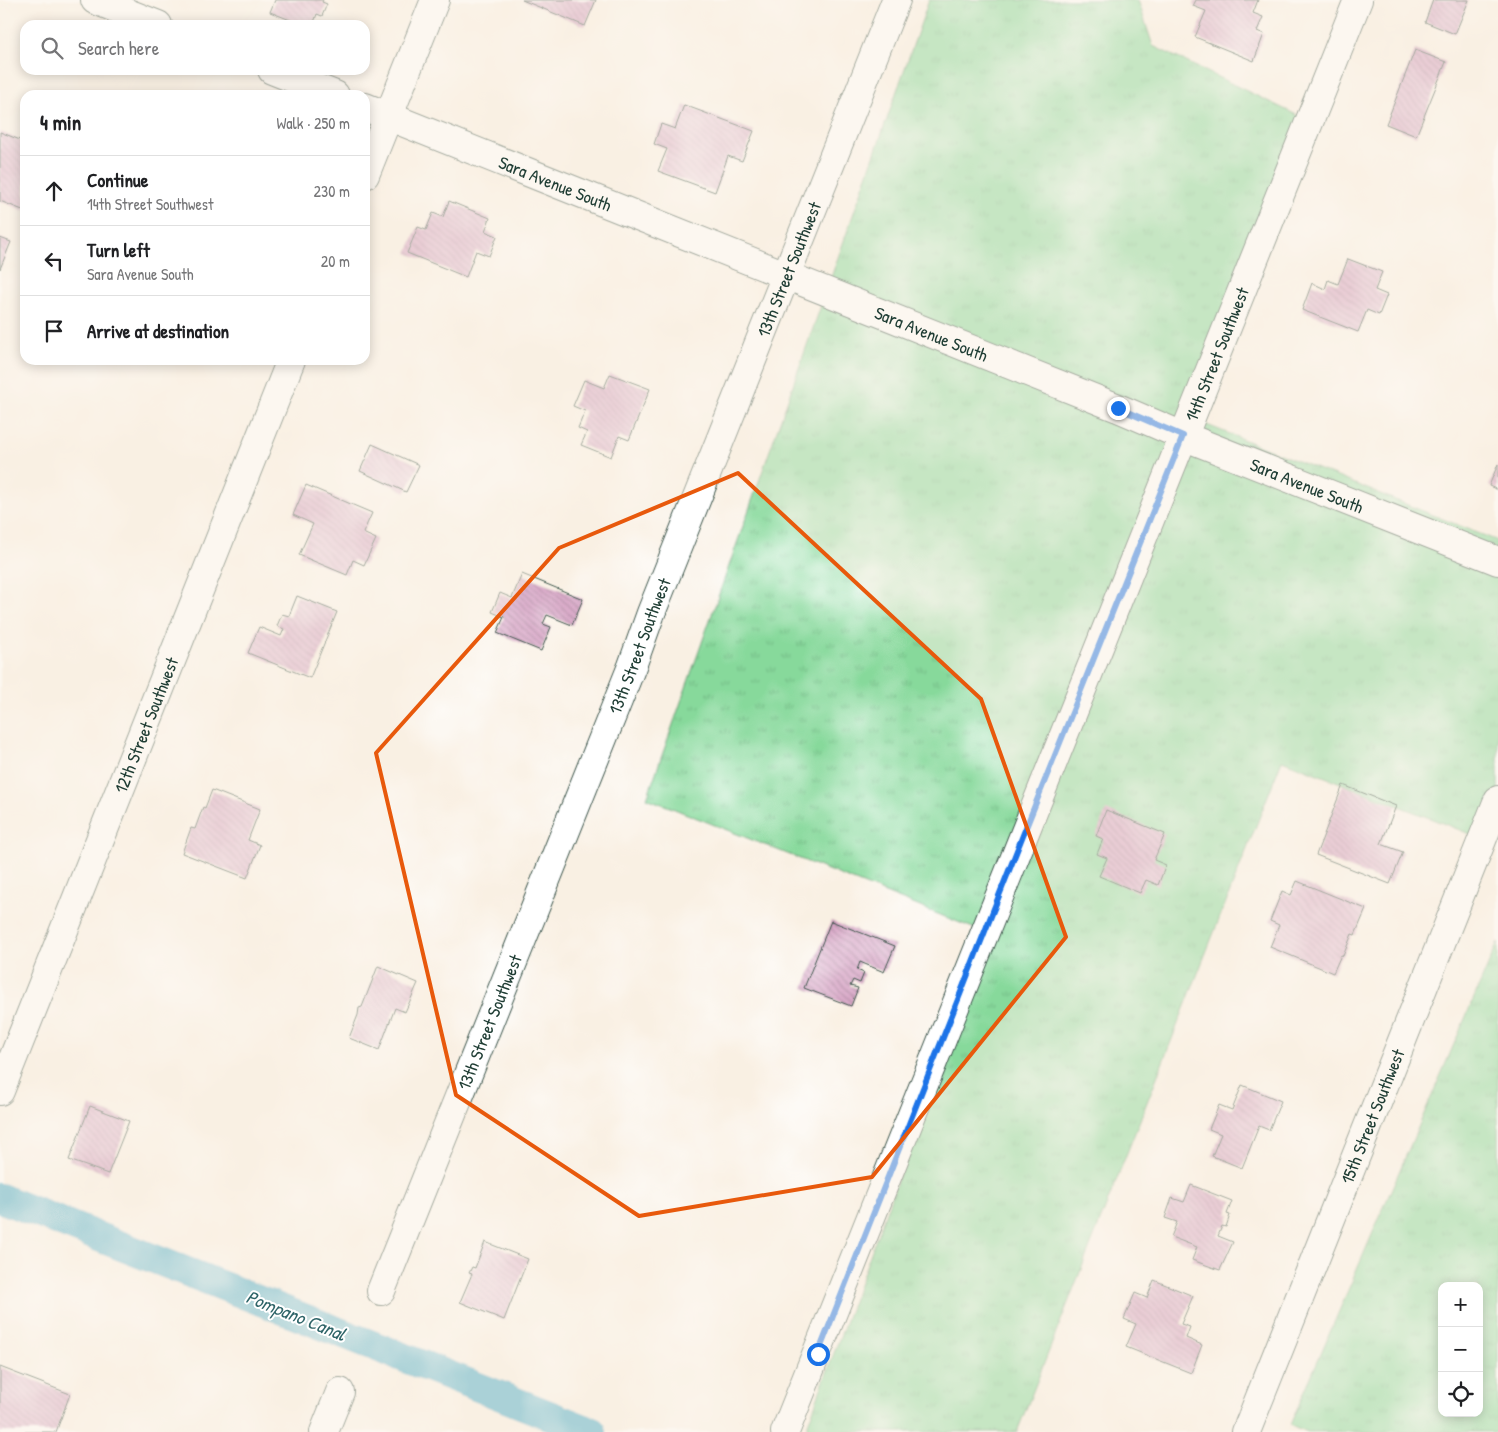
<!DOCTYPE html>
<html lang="en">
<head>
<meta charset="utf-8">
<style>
	body { margin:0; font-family:"Patrick Hand",sans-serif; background:#f2f2f2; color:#202124 }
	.controls { position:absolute; right:15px; bottom:15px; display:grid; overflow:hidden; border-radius:10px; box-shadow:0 2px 12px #0003 }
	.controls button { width:45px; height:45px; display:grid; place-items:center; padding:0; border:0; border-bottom:1px solid #e0e0e0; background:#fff; color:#202124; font:25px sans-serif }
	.stop { position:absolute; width:15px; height:15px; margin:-11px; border:4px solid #1a73e8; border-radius:50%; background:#fff }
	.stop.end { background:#1a73e8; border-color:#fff; box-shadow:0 1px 5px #0008 }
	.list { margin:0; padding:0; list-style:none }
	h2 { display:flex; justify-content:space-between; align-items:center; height:65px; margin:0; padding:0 20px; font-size:21px }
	h2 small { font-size:16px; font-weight:400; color:#757577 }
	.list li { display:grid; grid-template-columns:32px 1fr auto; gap:15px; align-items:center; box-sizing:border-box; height:70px; padding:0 20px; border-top:1px solid #e0e0e0 }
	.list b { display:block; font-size:19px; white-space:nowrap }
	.list p { margin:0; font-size:16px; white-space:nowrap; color:#757577 }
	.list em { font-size:16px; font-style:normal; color:#757577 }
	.icon { flex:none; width:28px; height:28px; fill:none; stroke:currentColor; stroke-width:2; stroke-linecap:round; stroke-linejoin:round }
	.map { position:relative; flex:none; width:1498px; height:1432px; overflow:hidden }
	.search { position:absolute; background:#fff; box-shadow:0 2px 12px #0003; left:20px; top:20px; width:350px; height:55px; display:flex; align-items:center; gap:12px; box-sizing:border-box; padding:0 18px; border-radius:15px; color:#757577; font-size:19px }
	.panel { position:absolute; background:#fff; box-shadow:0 2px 12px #0003; left:20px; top:90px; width:350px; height:275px; border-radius:15px }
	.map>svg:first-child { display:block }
	.grass { fill:url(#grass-tufts); stroke:#538b68; fill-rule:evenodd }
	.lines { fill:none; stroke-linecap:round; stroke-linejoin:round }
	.canal { stroke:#49acc8; stroke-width:30 }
	.building { fill:url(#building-back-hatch) }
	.street-casing { stroke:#40584e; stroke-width:30 }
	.street { stroke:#fff; stroke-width:28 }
	.route { stroke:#1a73e8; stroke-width:6 }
	.marked { fill:none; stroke:#e8590c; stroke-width:4; stroke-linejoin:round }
	.labels { text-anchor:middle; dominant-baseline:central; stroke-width:4; stroke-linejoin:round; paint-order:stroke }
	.street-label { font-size:18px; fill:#1f3d34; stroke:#fff }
	.water-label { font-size:19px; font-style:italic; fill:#2e6468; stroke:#fff }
</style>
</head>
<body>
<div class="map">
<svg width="1498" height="1432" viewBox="0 0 1498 1432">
	<defs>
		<pattern id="grass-tufts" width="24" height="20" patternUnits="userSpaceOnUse" patternTransform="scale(1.25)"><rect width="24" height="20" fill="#87d99b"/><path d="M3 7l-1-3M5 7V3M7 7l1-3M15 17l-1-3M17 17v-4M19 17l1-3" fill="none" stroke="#74bb86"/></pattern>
		<pattern id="building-back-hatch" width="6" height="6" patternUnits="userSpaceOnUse" patternTransform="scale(1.25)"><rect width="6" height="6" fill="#d6a1c3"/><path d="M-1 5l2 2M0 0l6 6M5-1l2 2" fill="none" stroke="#ad849f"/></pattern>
	</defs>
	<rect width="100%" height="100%" fill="#fff"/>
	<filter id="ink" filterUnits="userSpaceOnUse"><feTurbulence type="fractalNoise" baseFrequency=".02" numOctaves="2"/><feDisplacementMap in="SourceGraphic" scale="10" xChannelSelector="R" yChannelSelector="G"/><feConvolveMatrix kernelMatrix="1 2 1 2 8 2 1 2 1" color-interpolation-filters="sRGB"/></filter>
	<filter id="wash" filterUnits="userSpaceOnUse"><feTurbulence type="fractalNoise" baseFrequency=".0096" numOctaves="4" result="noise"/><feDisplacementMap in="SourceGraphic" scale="20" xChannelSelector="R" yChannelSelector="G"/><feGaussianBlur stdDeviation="1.12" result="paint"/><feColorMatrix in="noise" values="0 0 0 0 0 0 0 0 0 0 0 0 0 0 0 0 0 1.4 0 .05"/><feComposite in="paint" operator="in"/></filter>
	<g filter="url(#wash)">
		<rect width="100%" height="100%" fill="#f9f0e3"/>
		<g class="grass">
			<polygon points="929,0 1138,0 1153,46 1301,117 1182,415 1498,541 1498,845 1282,760 1017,1432 805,1432 988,934 647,798"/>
			<path d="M 1498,942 L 1498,1432 L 1308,1432 L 1290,1425 ZM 1442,1286 L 1479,1286 L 1479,1413 L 1442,1413 Z"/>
		</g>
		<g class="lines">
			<polyline class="canal" points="0,1198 592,1432"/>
		</g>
		<g id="blocks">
			<g class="building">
				<polygon points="275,0 323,0 322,2 327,4 322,16 317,14 313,25 303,25 270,12"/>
				<polygon points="522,0 596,0 585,26"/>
				<polygon points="1196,0 1258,0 1253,13 1263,17 1257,31 1264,34 1254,61 1195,37 1206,11 1193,6"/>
				<polygon points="1433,0 1469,0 1455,34 1425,22"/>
				<polygon points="1415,50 1446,62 1416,136 1386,124"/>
				<polygon points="684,105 754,131 742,161 728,156 715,192 658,171 667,149 654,144 661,124 675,129"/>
				<polygon points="0,132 25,142 25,211 0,201"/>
				<polygon points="449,201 490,218 485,231 497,236 489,256 476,251 466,277 407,253 418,227 426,230 433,213 443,217"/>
				<polygon points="0,238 11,242 0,269"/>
				<polygon points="1348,259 1382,272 1375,290 1387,295 1379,315 1367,310 1358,332 1302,310 1312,283 1325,289 1328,280 1338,284"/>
				<polygon points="610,374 650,389 629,440 619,436 611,457 581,445 587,432 578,428 585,411 573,406 584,380 604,388"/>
				<polygon points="372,444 419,465 406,492 360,471"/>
				<polygon points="1498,464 1498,490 1489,486"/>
				<polygon points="306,485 372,513 363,533 376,539 364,565 353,560 347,575 299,555 313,524 293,515"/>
				<polygon points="522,574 583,599 572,625 547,615 543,624 551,627 541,651 497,633 504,617 492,612 500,593 512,598"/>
				<polygon points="297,596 337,612 310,678 248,653 259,627 281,636 284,629 277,626 282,614 289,616"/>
				<polygon points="1343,785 1396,806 1381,844 1403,852 1390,884 1316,855"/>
				<polygon points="212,790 260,809 248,840 260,845 247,878 182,853 191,828 195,829 203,807 205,808"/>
				<polygon points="1106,810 1165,834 1154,860 1166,865 1158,885 1146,880 1140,893 1099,876 1107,858 1097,854 1103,839 1096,836"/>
				<polygon points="1297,881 1366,909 1355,935 1352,934 1343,956 1341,955 1333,973 1270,947 1279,925 1270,921 1282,891 1291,895"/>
				<polygon points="831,921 895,946 884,972 860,962 857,970 864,973 860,983 853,980 850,986 858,988 851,1006 804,988"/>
				<polygon points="378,966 418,983 405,1012 395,1008 379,1050 349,1038 358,1015 359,1008 362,1007"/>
				<polygon points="1242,1085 1281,1101 1269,1130 1259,1126 1242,1168 1212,1156 1221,1134 1209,1129 1219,1105 1232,1110"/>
				<polygon points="90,1106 129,1121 108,1174 69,1160"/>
				<polygon points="1191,1185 1232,1201 1227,1214 1230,1215 1226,1227 1222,1226 1218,1236 1233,1242 1220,1270 1192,1260 1197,1247 1171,1237 1177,1222 1165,1218 1172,1198 1184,1202"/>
				<polygon points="485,1242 528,1259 504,1320 460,1302 472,1274 469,1273 472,1267 475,1268"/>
				<polygon points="1154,1280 1193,1296 1181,1324 1190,1327 1186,1338 1202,1345 1191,1373 1126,1347 1136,1324 1124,1319 1135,1293 1147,1298"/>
				<polygon points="0,1367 70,1394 56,1432 0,1432"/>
			</g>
		</g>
	</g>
	<g filter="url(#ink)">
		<use href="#blocks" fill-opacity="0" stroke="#40584e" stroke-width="1"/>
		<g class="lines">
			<g class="street-casing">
				<g id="street">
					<polyline points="95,0 158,25"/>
					<polyline points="272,70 335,95"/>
					<path id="s1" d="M 365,107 L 1118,408 L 1183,436 L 1498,561"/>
					<polyline points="365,175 435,0"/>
					<path id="s2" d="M 0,1091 L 291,360"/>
					<path id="s3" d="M 381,1291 L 632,666 L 651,613 L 896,0"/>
					<polyline points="324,1432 340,1392"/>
					<path id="s4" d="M 785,1432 L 1358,0"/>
					<path id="s5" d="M 1246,1432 L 1498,800"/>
				</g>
			</g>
			<use href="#street" class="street"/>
		</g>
	</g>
	<g class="lines" filter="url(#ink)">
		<polyline class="route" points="818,1354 1023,835 1183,436 1118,408"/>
	</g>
	<path d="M0 0H1498V1432H0ZM 738,473 L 981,699 L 1066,937 L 872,1177 L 639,1216 L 456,1095 L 376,753 L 559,548 Z" fill="#f9f0e3" fill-opacity=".55" fill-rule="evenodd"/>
	<path class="marked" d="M 738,473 L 981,699 L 1066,937 L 872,1177 L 639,1216 L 456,1095 L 376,753 L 559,548 Z"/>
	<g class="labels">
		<g class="street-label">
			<text stroke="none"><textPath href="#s1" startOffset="205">Sara Avenue South</textPath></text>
			<text stroke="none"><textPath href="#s3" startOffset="1100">13th Street Southwest</textPath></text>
			<text stroke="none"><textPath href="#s1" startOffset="610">Sara Avenue South</textPath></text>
			<text stroke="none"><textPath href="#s4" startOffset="1161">14th Street Southwest</textPath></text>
			<text stroke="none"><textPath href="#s1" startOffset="1015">Sara Avenue South</textPath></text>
			<text stroke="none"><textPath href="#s3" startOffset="695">13th Street Southwest</textPath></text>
			<text stroke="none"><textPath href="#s2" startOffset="394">12th Street Southwest</textPath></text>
			<text stroke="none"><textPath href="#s3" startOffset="290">13th Street Southwest</textPath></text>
			<text stroke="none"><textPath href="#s5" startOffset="340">15th Street Southwest</textPath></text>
		</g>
		<g class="water-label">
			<text transform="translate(296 1315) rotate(22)">Pompano Canal</text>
		</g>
	</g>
</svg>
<div class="controls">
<button>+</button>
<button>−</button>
<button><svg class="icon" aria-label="locate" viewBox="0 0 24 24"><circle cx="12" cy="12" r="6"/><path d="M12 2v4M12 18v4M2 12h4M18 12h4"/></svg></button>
</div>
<div class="stop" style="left:818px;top:1354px"></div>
<div class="stop end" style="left:1118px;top:408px"></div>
<div class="search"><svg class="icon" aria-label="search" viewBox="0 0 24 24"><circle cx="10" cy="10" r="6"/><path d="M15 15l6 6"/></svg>Search here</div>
<section class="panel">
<h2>4 min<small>Walk · 250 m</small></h2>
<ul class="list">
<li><svg class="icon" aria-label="ahead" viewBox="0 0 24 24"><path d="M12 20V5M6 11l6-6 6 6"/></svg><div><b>Continue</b><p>14th Street Southwest</p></div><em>230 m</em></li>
<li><svg class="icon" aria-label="left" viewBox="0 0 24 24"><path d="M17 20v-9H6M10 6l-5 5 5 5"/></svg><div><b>Turn left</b><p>Sara Avenue South</p></div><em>20 m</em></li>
<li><svg class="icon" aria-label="arrive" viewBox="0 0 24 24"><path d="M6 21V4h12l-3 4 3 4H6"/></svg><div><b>Arrive at destination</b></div></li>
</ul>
</section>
</div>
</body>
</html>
